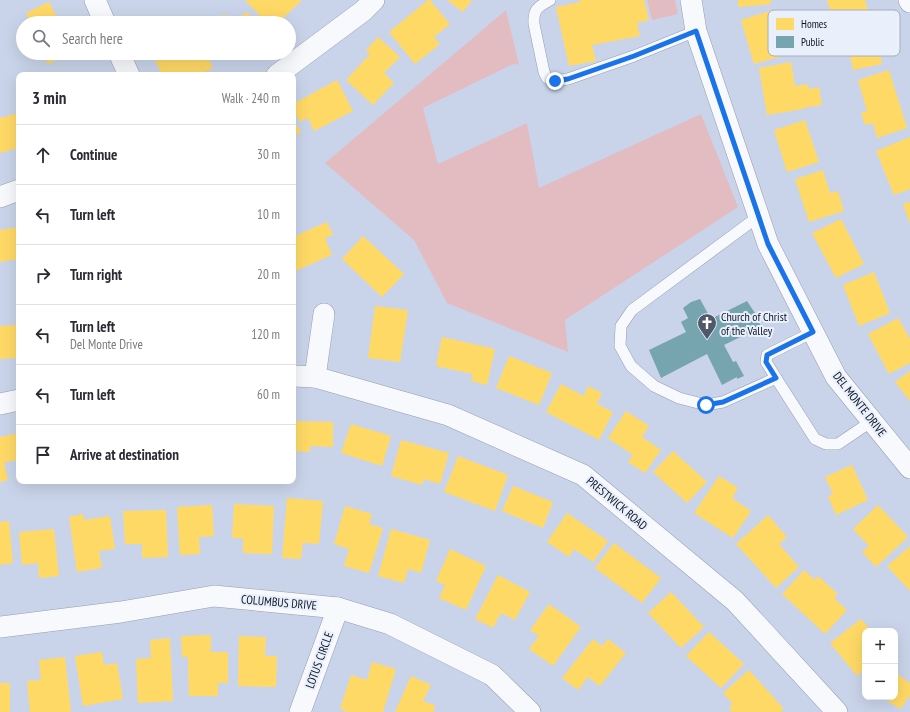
<!DOCTYPE html>
<html lang="en">
<head>
<meta charset="utf-8">
<style>
	body { margin:0; font-family:"PT Sans Narrow",sans-serif; background:#f7f7f7; color:#2b2b33 }
	.controls { position:absolute; right:12px; bottom:12px; display:grid; overflow:hidden; border-radius:8px; box-shadow:0 4px 16px #0002 }
	.controls button { width:36px; height:36px; display:grid; place-items:center; padding:0; border:0; border-bottom:1px solid #e1e1e2; background:#fff; color:#2b2b33; font:20px sans-serif }
	.stop { position:absolute; width:12px; height:12px; margin:-9px; border:3px solid #1a73e8; border-radius:50%; background:#fff }
	.stop.end { background:#1a73e8; border-color:#fff; box-shadow:0 1px 4px #0008 }
	.list { margin:0; padding:0; list-style:none }
	h2 { display:flex; justify-content:space-between; align-items:center; height:52px; margin:0; padding:0 16px; font-size:17px }
	h2 small { font-size:13px; font-weight:400; color:#7c7c81 }
	.list li { display:grid; grid-template-columns:26px 1fr auto; gap:12px; align-items:center; box-sizing:border-box; height:60px; padding:0 16px; border-top:1px solid #e1e1e2 }
	.list b { display:block; font-size:15px; white-space:nowrap }
	.list p { margin:0; font-size:13px; white-space:nowrap; color:#7c7c81 }
	.list em { font-size:13px; font-style:normal; color:#7c7c81 }
	.icon { flex:none; width:22px; height:22px; fill:none; stroke:currentColor; stroke-width:2; stroke-linecap:round; stroke-linejoin:round }
	.map { position:relative; flex:none; width:910px; height:712px; overflow:hidden }
	.search { position:absolute; background:#fff; box-shadow:0 4px 16px #0002; left:16px; top:16px; width:280px; height:44px; display:flex; align-items:center; gap:10px; box-sizing:border-box; padding:0 14px; border-radius:22px; color:#7c7c81; font-size:15px }
	.panel { position:absolute; background:#fff; box-shadow:0 4px 16px #0002; left:16px; top:72px; width:280px; height:412px; border-radius:8px }
	.map>svg:first-child { display:block }
	.green { fill:#e3bcc2 }
	.homes { fill:#ffd966 }
	.public { fill:#76a5af }
	.lines { fill:none; stroke-linecap:round; stroke-linejoin:round }
	.lane-casing { stroke:#969eaf; stroke-width:12 }
	.street-casing { stroke:#969eaf; stroke-width:22 }
	.lane { stroke:#f7f9fc; stroke-width:11 }
	.street { stroke:#f7f9fc; stroke-width:21 }
	.route { stroke:#1a73e8; stroke-width:5 }
	.labels { text-anchor:middle; dominant-baseline:central; stroke-width:4; stroke-linejoin:round; paint-order:stroke }
	.poi-label { font-size:12px; fill:#0f1524; stroke:#e9f0fc; text-anchor:start }
	.street-label { font-size:12px; fill:#0f1524; stroke:#e9f0fc }
	.key { fill:#e9f0fc; stroke:#a8aebb; stroke-width:1 }
	.key-label { font-size:11px; fill:#0f1524 }
</style>
</head>
<body>
<div class="map">
<svg width="910" height="712" viewBox="0 0 910 712">
	<rect width="100%" height="100%" fill="#c9d4ea"/>
	<g class="green">
		<polygon points="647,0 675,0 678,14 652,20"/>
		<polygon points="506,10 519,65 513,64 423,108 438,164 527,123 539,188 701,114 738,207 565,320 568,352 447,303 414,240 325,163"/>
	</g>
	<g class="homes">
		<polygon points="245,0 302,0 278,23 267,23"/>
		<polygon points="428,0 430,0 450,24 434,37 440,44 415,64 389,32"/>
		<polygon points="447,0 472,0 463,12"/>
		<polygon points="580,0 644,0 649,20 637,23 640,36 592,45 596,61 569,66 556,7 580,2"/>
		<polygon points="738,0 771,0 771,4 738,7"/>
		<polygon points="827,0 865,0 870,16 850,21 849,17 833,21"/>
		<polygon points="49,2 60,23 31,23 26,13"/>
		<polygon points="773,10 779,33 786,31 793,53 754,64 741,20"/>
		<polygon points="248,12 254,23 207,23 225,14 229,22"/>
		<polygon points="873,20 882,64 853,70 845,26"/>
		<polygon points="378,37 400,57 384,73 394,83 373,105 346,80 370,54 366,50"/>
		<polygon points="28,53 72,53 48,64 43,54 31,60"/>
		<polygon points="160,53 206,53 213,68 198,75 162,75 153,56"/>
		<polygon points="791,62 795,86 808,84 809,89 819,87 822,105 803,108 803,109 767,115 759,68"/>
		<polygon points="889,70 907,128 877,138 873,123 865,125 861,113 867,111 858,80"/>
		<polygon points="337,80 353,111 314,131 308,118 300,122 293,109 293,104"/>
		<polygon points="19,113 19,148 0,153 0,118"/>
		<polygon points="293,119 301,132 293,137"/>
		<polygon points="805,120 819,162 787,172 774,130"/>
		<polygon points="910,137 910,189 894,195 876,151"/>
		<polygon points="823,170 830,193 838,191 844,211 809,222 795,179"/>
		<polygon points="910,202 910,224 903,204"/>
		<polygon points="841,219 864,264 836,278 812,233"/>
		<polygon points="327,222 333,235 325,238 332,255 293,272 293,237"/>
		<polygon points="19,227 19,259 0,262 0,230"/>
		<polygon points="363,236 404,274 382,297 342,259"/>
		<polygon points="874,272 890,313 859,326 843,285"/>
		<polygon points="375,306 408,310 400,362 368,358"/>
		<polygon points="898,318 910,339 910,363 889,374 868,334"/>
		<polygon points="19,325 19,358 0,359 0,326"/>
		<polygon points="442,337 495,349 487,385 471,381 473,374 436,366"/>
		<polygon points="509,356 552,373 539,405 496,388"/>
		<polygon points="910,371 910,401 895,382"/>
		<polygon points="561,384 584,396 588,386 602,393 597,404 613,412 599,440 546,412"/>
		<polygon points="626,411 649,426 642,437 661,450 645,473 628,462 633,455 608,438"/>
		<polygon points="293,421 333,422 333,447 310,446 310,452 293,451"/>
		<polygon points="351,424 391,436 382,466 341,453"/>
		<polygon points="19,433 19,459 4,463 8,480 0,482 0,437"/>
		<polygon points="401,440 449,453 440,484 424,479 422,485 391,476"/>
		<polygon points="673,451 707,482 687,503 653,472"/>
		<polygon points="458,456 508,475 495,511 444,492"/>
		<polygon points="852,465 868,500 836,515 828,496 833,494 825,477"/>
		<polygon points="719,476 738,488 732,498 751,511 733,538 694,513"/>
		<polygon points="513,486 553,502 543,528 502,511"/>
		<polygon points="287,498 323,501 319,544 303,543 301,559 282,558"/>
		<polygon points="234,504 274,506 272,554 243,553 243,538 232,538"/>
		<polygon points="212,505 214,536 199,537 200,554 180,555 177,507"/>
		<polygon points="878,505 908,537 876,567 862,552 869,546 853,529"/>
		<polygon points="345,506 372,514 369,524 383,528 369,573 344,566 349,549 334,544"/>
		<polygon points="166,510 168,557 142,558 142,544 125,544 123,511"/>
		<polygon points="567,513 608,541 593,562 574,549 569,557 547,542"/>
		<polygon points="83,514 84,520 110,516 115,549 99,551 102,568 77,572 69,517"/>
		<polygon points="768,515 787,537 779,544 799,567 776,588 736,544"/>
		<polygon points="9,521 13,563 0,565 0,522"/>
		<polygon points="54,529 59,576 39,578 38,563 22,565 19,532"/>
		<polygon points="391,529 430,540 421,573 408,569 404,583 378,576"/>
		<polygon points="614,543 661,578 642,603 595,568"/>
		<polygon points="910,546 910,591 887,566"/>
		<polygon points="450,549 486,566 466,610 439,598 445,585 436,581"/>
		<polygon points="804,570 815,580 818,576 838,594 834,598 847,610 825,634 782,594"/>
		<polygon points="498,575 530,592 515,620 501,613 493,628 475,619"/>
		<polygon points="671,592 704,627 681,648 648,613"/>
		<polygon points="549,604 581,627 553,666 529,649 539,636 530,630"/>
		<polygon points="861,619 871,631 865,631 865,669 857,676 830,643"/>
		<polygon points="709,632 744,664 721,688 686,656"/>
		<polygon points="211,635 211,652 228,652 228,683 218,683 218,696 189,696 188,657 182,657 181,636"/>
		<polygon points="239,636 266,637 265,656 277,656 276,687 238,686"/>
		<polygon points="170,638 173,701 138,703 136,659 151,658 150,640"/>
		<polygon points="593,639 602,646 608,639 626,653 600,686 588,677 578,690 562,678"/>
		<polygon points="102,652 104,665 117,663 123,699 83,706 75,656"/>
		<polygon points="65,657 71,712 30,712 27,681 41,680 39,660"/>
		<polygon points="372,662 396,669 383,712 348,712 340,709 351,675 367,680"/>
		<polygon points="749,670 784,709 780,712 732,712 729,708 733,704 723,693"/>
		<polygon points="895,672 910,683 910,696 900,709 882,697 895,697"/>
		<polygon points="411,676 431,685 423,701 436,706 433,712 395,712"/>
		<rect x="0" y="683" width="10" height="29"/>
	</g>
	<polygon class="public" points="700,299 711,319 747,301 755,313 761,327 724,345 733,362 736,361 744,376 737,379 737,377 722,385 707,354 661,378 649,350 686,332 681,322 688,318 683,308 691,302"/>
	<g class="lines">
		<g class="lane-casing">
			<g id="lane">
				<path d="M 550,0 C 538,7 533,9 534,24 L 544,72 L 547,78 L 555,81 L 568,79 L 634,56 L 696,31"/>
				<polyline points="759,216 632,310 621,326 620,346 631,366 654,386 679,398 706,405 723,402 776,378 766,362 767,355 813,332"/>
				<polyline points="776,378 815,439 826,444 838,444 872,421"/>
			</g>
		</g>
		<g class="street-casing">
			<g id="street">
				<polyline points="95,0 105,23"/>
				<polyline points="691,0 696,31 768,244 836,377 910,468"/>
				<polyline points="909,0 910,2"/>
				<polyline points="119,53 129,75"/>
				<polyline points="277,75 363,11 374,0"/>
				<polyline points="0,197 19,190"/>
				<polyline points="293,376 315,377 448,415 583,475 735,601 837,712"/>
				<polyline points="315,377 324,314"/>
				<polyline points="0,404 19,400"/>
				<polyline points="0,627 121,612 214,596 338,608 390,624 492,675 530,712"/>
				<polyline points="300,712 338,608"/>
			</g>
		</g>
		<use href="#lane" class="lane"/>
		<use href="#street" class="street"/>
	</g>
	<g class="lines">
		<polyline class="route" points="555,81 568,79 634,56 696,31 768,244 813,332 767,355 766,362 776,378 723,402 706,405"/>
	</g>
	<defs>
		<g id="church-pin" transform="scale(1)"><path d="M0 17L-7.5 6A9.5 9.5 0 1 1 7.5 6Z" fill="#505869" stroke="#e9f0fc"/><path d="M-1.2-6h2.4v3.5h3.3v2.4h-3.3V6h-2.4V-.1h-3.3v-2.4h3.3Z" fill="#fff"/></g>
	</defs>
	<g fill-rule="evenodd">
		<use href="#church-pin" x="707" y="323"/>
	</g>
	<g class="labels">
		<g class="poi-label">
			<text x="721" y="316">Church of Christ<tspan x="721" dy="14">of the Valley</tspan></text>
		</g>
		<g class="street-label">
			<text transform="translate(860 404) rotate(52)">DEL MONTE DRIVE</text>
			<text transform="translate(617 503) rotate(40)">PRESTWICK ROAD</text>
			<text transform="translate(279 602) rotate(5)">COLUMBUS DRIVE</text>
			<text transform="translate(319 660) rotate(-70)">LOTUS CIRCLE</text>
		</g>
	</g>
	<rect x="768" y="10" width="132" height="46" rx="6" class="key"/>
	<rect x="776" y="18" width="18" height="12" fill="#ffd966"/>
	<rect x="776" y="36" width="18" height="12" fill="#76a5af"/>
	<g class="key-label">
		<text x="801" y="28">Homes</text>
		<text x="801" y="46">Public</text>
	</g>
</svg>
<div class="controls">
<button>+</button>
<button>−</button>
</div>
<div class="stop" style="left:706px;top:405px"></div>
<div class="stop end" style="left:555px;top:81px"></div>
<div class="search"><svg class="icon" aria-label="search" viewBox="0 0 24 24"><circle cx="10" cy="10" r="6"/><path d="M15 15l6 6"/></svg>Search here</div>
<section class="panel">
<h2>3 min<small>Walk · 240 m</small></h2>
<ul class="list">
<li><svg class="icon" aria-label="ahead" viewBox="0 0 24 24"><path d="M12 20V5M6 11l6-6 6 6"/></svg><div><b>Continue</b></div><em>30 m</em></li>
<li><svg class="icon" aria-label="left" viewBox="0 0 24 24"><path d="M17 20v-9H6M10 6l-5 5 5 5"/></svg><div><b>Turn left</b></div><em>10 m</em></li>
<li><svg class="icon" aria-label="right" viewBox="0 0 24 24"><path d="M7 20v-9h11M14 6l5 5-5 5"/></svg><div><b>Turn right</b></div><em>20 m</em></li>
<li><svg class="icon" aria-label="left" viewBox="0 0 24 24"><path d="M17 20v-9H6M10 6l-5 5 5 5"/></svg><div><b>Turn left</b><p>Del Monte Drive</p></div><em>120 m</em></li>
<li><svg class="icon" aria-label="left" viewBox="0 0 24 24"><path d="M17 20v-9H6M10 6l-5 5 5 5"/></svg><div><b>Turn left</b></div><em>60 m</em></li>
<li><svg class="icon" aria-label="arrive" viewBox="0 0 24 24"><path d="M6 21V4h12l-3 4 3 4H6"/></svg><div><b>Arrive at destination</b></div></li>
</ul>
</section>
</div>
</body>
</html>
